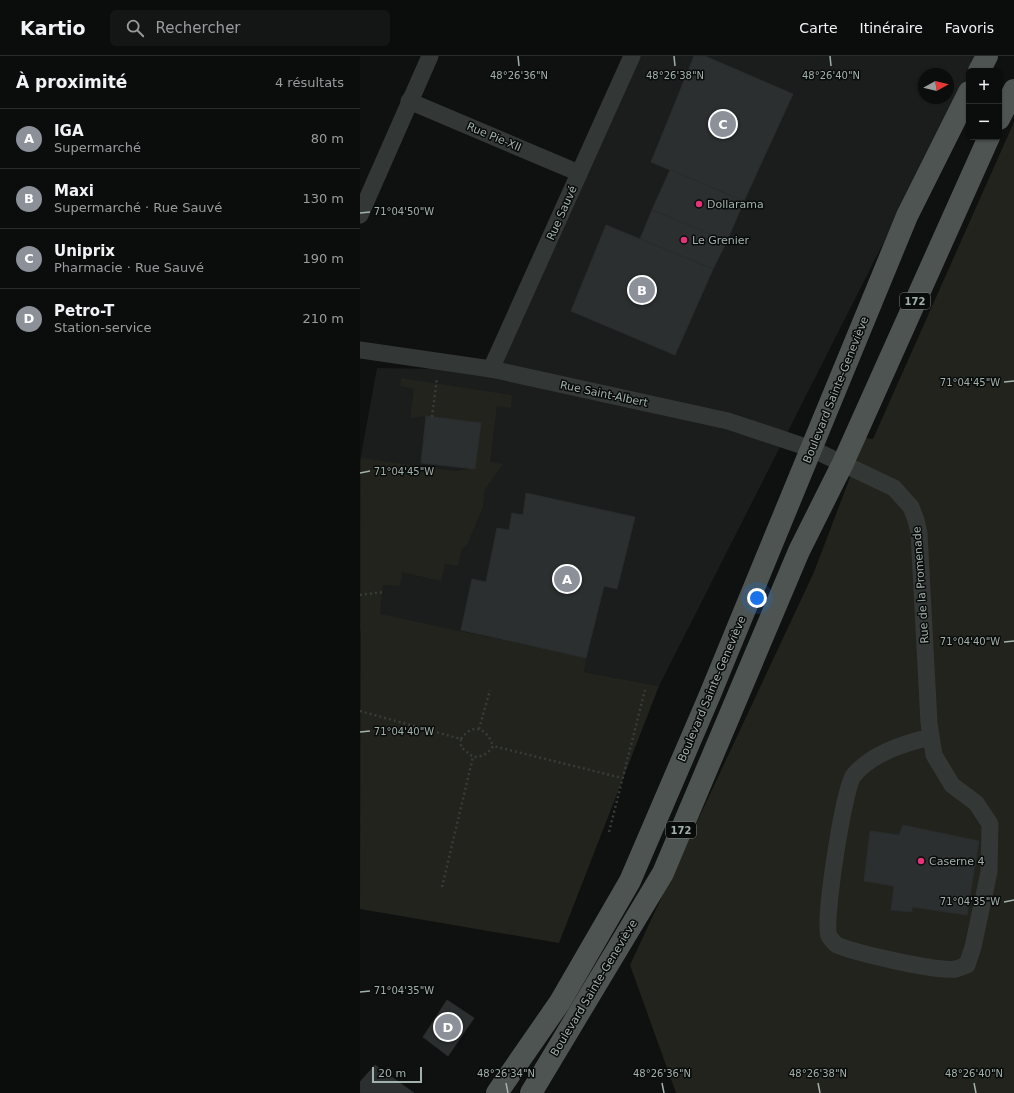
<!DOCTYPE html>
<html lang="fr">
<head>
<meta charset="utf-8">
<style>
	body { margin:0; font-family:"DejaVu Sans",sans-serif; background:#141515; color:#f1f3f6 }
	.controls { position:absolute; right:12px; top:12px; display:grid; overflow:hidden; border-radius:6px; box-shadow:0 1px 3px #0004 }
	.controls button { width:36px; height:36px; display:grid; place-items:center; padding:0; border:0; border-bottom:1px solid #2b2c2d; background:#0b0c0c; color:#f1f3f6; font:20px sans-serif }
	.compass { position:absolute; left:558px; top:12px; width:36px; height:36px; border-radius:50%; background:#0b0c0c; box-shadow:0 1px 3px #0004; rotate:82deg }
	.scale { position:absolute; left:12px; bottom:10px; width:50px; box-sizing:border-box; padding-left:4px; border:2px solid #a1b1ab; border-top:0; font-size:11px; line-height:14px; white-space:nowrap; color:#a1b1ab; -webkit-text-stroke:3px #0a0b0b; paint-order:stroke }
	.you { position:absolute; left:397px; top:542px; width:14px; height:14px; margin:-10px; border:3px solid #fff; border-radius:50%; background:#1a73e8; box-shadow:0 0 0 6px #1a73e833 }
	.badge { display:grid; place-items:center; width:26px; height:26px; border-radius:50%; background:#8c9099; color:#fff; font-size:13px; font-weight:700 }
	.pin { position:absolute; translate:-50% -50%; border:2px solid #fff; box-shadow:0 1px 4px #0006 }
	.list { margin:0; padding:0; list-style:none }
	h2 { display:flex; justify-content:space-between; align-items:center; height:52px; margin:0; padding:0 16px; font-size:17px }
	h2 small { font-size:13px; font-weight:400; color:#9a9b9d }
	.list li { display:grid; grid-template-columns:26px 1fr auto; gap:12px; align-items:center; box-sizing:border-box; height:60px; padding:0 16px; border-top:1px solid #2b2c2d }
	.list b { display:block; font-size:15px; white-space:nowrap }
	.list p { margin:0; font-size:13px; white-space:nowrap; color:#9a9b9d }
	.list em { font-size:13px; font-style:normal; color:#9a9b9d }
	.icon { flex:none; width:22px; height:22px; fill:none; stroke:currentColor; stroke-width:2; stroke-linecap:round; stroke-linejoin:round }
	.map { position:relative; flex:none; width:654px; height:1037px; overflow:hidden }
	header { display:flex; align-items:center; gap:24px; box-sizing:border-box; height:56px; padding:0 20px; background:#0b0c0c; border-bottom:1px solid #2b2c2d }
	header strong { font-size:19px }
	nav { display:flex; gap:22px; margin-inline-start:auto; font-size:14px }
	.search { width:280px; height:36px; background:#141515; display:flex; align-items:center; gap:10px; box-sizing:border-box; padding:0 14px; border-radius:6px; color:#9a9b9d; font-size:15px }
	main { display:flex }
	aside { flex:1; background:#0b0c0c }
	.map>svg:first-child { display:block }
	.built { fill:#1b1d1d; fill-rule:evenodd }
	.green { fill:#22231c }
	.building { fill:#2c2f2f; stroke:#292c2c }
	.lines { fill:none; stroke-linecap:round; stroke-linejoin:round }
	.path { stroke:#373c3a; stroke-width:2.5; stroke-dasharray:2 3; stroke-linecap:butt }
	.minor { stroke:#333736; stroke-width:17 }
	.major { stroke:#4d5452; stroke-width:22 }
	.ticks { fill:none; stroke:#a1b1ab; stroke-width:1.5 }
	.poi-dot { fill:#e5337a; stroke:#0a0b0b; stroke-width:1.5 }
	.labels { text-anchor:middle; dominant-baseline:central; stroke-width:3; stroke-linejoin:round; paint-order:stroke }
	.shield { fill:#0a0b0b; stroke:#747f7b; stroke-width:1 }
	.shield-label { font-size:10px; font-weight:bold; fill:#a1b1ab }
	.street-label { font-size:11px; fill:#a1b1ab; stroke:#0a0b0b }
	.poi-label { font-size:11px; fill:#a1b1ab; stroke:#0a0b0b; text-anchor:start }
	.ticks-label { font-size:10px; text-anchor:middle; fill:#a1b1ab; stroke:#0a0b0b; stroke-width:3; stroke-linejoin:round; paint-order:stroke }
</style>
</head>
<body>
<header>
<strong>Kartio</strong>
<div class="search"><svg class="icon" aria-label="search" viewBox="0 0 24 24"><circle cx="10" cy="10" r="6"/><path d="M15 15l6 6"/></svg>Rechercher</div>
<nav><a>Carte</a><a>Itinéraire</a><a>Favoris</a></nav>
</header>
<main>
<aside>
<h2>À proximité<small>4 résultats</small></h2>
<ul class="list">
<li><span class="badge">A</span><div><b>IGA</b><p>Supermarché</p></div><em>80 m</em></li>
<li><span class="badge">B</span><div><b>Maxi</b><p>Supermarché · Rue Sauvé</p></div><em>130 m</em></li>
<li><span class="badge">C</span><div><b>Uniprix</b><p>Pharmacie · Rue Sauvé</p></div><em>190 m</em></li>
<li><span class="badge">D</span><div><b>Petro-T</b><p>Station-service</p></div><em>210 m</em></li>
</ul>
</aside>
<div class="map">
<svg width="654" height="1037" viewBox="0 0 654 1037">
	<rect width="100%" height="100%" fill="#0f1010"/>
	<path class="built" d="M 274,0 L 618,0 L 299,630 L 0,575 L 0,405 L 17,312 L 133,314 ZM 564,18 L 588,18 L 588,42 L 564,42 Z"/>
	<g class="green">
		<polygon points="654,66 654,1037 316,1037 270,909 454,516 505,382 513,383"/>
		<polygon points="41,322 152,339 151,352 137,350 130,406 143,408 125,433 123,451 107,489 102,493 98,510 85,508 81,525 42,516 40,530 23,529 20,558 226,602 224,616 299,630 199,887 0,853 1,402 95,415 115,412 121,367 66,360 50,362 54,333 40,330"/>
	</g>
	<g class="building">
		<polygon points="334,0 345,0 433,38 384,145 291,106"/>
		<polygon points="310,114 384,145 367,185 292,154"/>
		<polygon points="292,154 367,185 353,213 280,183"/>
		<polygon points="246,169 353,213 315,299 211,255"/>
		<polygon points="66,360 121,367 115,413 61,407"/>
		<polygon points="166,437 275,461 257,533 244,530 226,602 101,574 112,523 126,526 137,472 149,474 152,457 163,459"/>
		<polygon points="543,769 619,785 607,859 552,851 552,856 531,854 534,830 504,825 510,775 539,779"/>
		<polygon points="87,944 114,962 88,1000 63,981"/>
		<polygon points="15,1009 54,1037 0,1037 0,1026"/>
	</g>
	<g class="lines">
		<g class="path">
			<polyline points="72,361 77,322"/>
			<polyline points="0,539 23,536"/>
			<path d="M 0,655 L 101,683 L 101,691 L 113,701 C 122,701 128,698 133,690 L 262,722"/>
			<polyline points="119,673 130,634"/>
			<path d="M 101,683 C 113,666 127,672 133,690"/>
			<polyline points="249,776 285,634"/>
			<polyline points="82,831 113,701"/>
		</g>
		<g class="minor">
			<polyline points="49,45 219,117"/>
			<polyline points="0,159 70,0"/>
			<path d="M 0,294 L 131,313 L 368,365 L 452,393 L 534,432 L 551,451 L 556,464 L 559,477 L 569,667 L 574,699 L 592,729 L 616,747 L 630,768 L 629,816 L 613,891 L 607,909 C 604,910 600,912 596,913 C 577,916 496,897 477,889 C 474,887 471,883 469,880 C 463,866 484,730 494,719 C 512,697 544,687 571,681"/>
			<polyline points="131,313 272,0"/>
		</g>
		<g class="major">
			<polyline points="619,15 627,0"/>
			<polyline points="639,63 654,34"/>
			<polyline points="137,1037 200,946 270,825 349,641 547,160 609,36"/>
			<polyline points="171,1037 303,817 439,495 483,407 629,81"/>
		</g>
	</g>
	<path class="ticks" d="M 158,0 L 159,10M 314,0 L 315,10M 470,0 L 471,10M 0,157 L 10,156M 644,326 L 654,325M 0,417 L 10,415M 644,586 L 654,585M 0,676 L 10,675M 644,846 L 654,844M 0,936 L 10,935M 146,1027 L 148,1037M 302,1027 L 304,1037M 458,1027 L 460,1037M 614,1027 L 616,1037"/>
	<g class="poi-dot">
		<circle cx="339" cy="148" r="4"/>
		<circle cx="324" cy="184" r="4"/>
		<circle cx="561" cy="805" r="4"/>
	</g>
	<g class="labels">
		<g class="shield">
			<rect x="540" y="237" width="30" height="16" rx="3"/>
			<rect x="306" y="766" width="30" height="16" rx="3"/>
		</g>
		<g class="shield-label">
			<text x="555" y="245">172</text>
			<text x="321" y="774">172</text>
		</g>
		<g class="street-label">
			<text transform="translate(134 81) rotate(23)">Rue Pie-XII</text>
			<text transform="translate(202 157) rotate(-66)">Rue Sauvé</text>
			<text transform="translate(476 334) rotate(-68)">Boulevard Sainte-Geneviève</text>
			<text transform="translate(244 338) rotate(12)">Rue Saint-Albert</text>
			<text transform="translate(561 529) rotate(-94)">Rue de la Promenade</text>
			<text transform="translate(352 633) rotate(-67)">Boulevard Sainte-Geneviève</text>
			<text transform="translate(234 932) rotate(-59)">Boulevard Sainte-Geneviève</text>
		</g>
		<g class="poi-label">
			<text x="347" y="148">Dollarama</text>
			<text x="332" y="184">Le Grenier</text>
			<text x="569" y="805">Caserne 4</text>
		</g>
	</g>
	<g class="ticks-label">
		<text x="159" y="23">48°26'36"N</text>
		<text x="315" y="23">48°26'38"N</text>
		<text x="471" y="23">48°26'40"N</text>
		<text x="44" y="159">71°04'50"W</text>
		<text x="610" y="330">71°04'45"W</text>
		<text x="44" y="419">71°04'45"W</text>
		<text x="610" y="589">71°04'40"W</text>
		<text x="44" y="679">71°04'40"W</text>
		<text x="610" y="849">71°04'35"W</text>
		<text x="44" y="938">71°04'35"W</text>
		<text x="146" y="1021">48°26'34"N</text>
		<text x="302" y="1021">48°26'36"N</text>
		<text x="458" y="1021">48°26'38"N</text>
		<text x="614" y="1021">48°26'40"N</text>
	</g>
</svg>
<div class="controls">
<button>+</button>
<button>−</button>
</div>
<svg class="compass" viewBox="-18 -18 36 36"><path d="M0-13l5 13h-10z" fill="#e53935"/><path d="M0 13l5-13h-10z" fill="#9a9b9d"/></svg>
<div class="scale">20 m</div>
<div class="you"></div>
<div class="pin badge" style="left:207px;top:523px">A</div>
<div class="pin badge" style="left:282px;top:234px">B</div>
<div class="pin badge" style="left:363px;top:68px">C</div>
<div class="pin badge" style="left:88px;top:971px">D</div>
</div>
</main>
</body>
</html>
